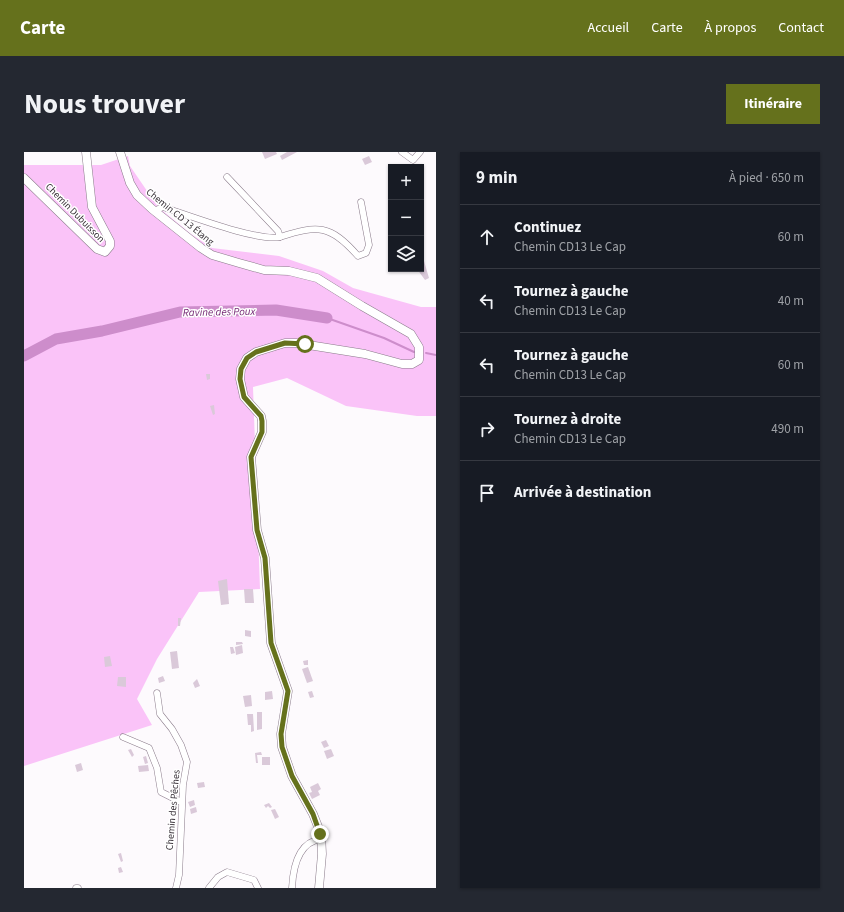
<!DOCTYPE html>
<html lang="fr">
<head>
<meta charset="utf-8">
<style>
	body { margin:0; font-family:"Source Sans 3",sans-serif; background:#242831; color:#f1f3f6 }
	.controls { position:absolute; right:12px; top:12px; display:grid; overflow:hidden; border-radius:0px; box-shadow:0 1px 3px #0004 }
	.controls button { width:36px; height:36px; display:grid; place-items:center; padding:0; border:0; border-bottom:1px solid #363941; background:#171b24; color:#f1f3f6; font:20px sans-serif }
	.stop { position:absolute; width:12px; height:12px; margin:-9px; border:3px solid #65711c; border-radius:50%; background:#fff }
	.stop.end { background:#65711c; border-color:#fff; box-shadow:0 1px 4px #0008 }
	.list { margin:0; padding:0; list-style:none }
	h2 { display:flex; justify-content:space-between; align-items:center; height:52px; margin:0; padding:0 16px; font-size:17px }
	h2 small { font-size:13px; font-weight:400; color:#9ea1a6 }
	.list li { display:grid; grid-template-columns:26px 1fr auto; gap:12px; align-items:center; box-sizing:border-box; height:64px; padding:0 16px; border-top:1px solid #363941 }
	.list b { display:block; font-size:15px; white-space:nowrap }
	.list p { margin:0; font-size:13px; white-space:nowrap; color:#9ea1a6 }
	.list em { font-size:13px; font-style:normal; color:#9ea1a6 }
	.icon { flex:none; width:22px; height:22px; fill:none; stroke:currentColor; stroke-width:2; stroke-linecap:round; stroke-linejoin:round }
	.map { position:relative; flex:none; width:412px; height:736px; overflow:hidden; border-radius:0px }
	header { display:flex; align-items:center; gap:24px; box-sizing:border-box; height:56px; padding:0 20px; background:#65711c; color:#fff }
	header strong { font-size:19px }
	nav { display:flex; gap:22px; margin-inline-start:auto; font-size:14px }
	.intro { display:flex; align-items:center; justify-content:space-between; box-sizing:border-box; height:96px; padding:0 24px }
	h1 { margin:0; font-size:28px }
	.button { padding:10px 18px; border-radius:0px; background:#65711c; color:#fff; font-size:14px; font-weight:700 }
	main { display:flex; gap:24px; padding:0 24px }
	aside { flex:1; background:#171b24; border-radius:0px; box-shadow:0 1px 3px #0004 }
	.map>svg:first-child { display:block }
	.green { fill:#fac3f8 }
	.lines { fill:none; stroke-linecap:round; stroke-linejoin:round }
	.stream { stroke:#cd8dcb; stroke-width:2 }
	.river { stroke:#cd8dcb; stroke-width:11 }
	.building { fill:#dac9d9 }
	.minor-casing { stroke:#8a7b8a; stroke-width:7 }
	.major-casing { stroke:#8a7b8a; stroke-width:9 }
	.minor { stroke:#fff; stroke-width:6 }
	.major { stroke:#fff; stroke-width:8 }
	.route { stroke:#65711c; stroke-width:5 }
	.labels { text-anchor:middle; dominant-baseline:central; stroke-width:3; stroke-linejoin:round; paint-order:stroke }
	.street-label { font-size:10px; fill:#383138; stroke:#fff }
	.water-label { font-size:11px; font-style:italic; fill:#762b76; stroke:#fff }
</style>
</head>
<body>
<header>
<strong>Carte</strong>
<nav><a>Accueil</a><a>Carte</a><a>À propos</a><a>Contact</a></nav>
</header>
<div class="intro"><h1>Nous trouver</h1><a class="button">Itinéraire</a></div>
<main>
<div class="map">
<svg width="412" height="736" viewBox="0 0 412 736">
	<rect width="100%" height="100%" fill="#fdfafd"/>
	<polygon class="green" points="104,4 106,14 134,55 167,82 188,96 255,104 299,119 329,136 397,155 412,155 412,264 393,264 322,254 263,226 229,235 236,437 175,440 133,507 113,547 128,573 0,614 0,13 77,13"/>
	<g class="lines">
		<g class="stream">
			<polyline points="303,166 360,186 390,200"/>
			<polyline points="402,201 412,203"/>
		</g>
		<polyline class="river" points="0,204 32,187 78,179 156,160 252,158 303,166"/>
	</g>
	<g class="building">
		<polygon points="238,0 252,0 253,2 241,7"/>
		<polygon points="263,0 273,0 258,8 256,4"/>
		<polygon points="345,4 348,10 341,13 338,7"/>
		<polygon points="400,109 405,126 401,128 393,117 397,117 397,110"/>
		<polygon points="182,222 186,222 186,227 183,228"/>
		<polygon points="190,253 191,262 189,263 186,254"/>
		<polygon points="203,427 205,452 197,453 194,429"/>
		<polygon points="220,437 229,437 230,451 221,451"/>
		<polygon points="154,466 157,466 156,474 154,474"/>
		<polygon points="221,478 227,479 227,485 221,484"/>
		<polygon points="212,490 218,490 219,492 212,493"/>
		<polygon points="218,493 219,501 212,503 211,495"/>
		<polygon points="206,495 209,495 211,501 207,502"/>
		<polygon points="153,499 155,516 148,517 146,500"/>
		<polygon points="86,504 88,514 81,515 80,505"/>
		<polygon points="284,508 284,513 280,513 279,509"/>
		<polygon points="284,515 289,529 283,531 278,517"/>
		<polygon points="139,524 141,529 135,531 134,526"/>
		<polygon points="94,525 102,525 102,535 93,534"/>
		<polygon points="173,527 176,534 171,536 169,531"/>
		<polygon points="248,539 249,547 241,548 241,540"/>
		<polygon points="288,539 290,545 286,546 284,540"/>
		<polygon points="227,543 228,554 221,555 219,544"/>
		<polygon points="233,560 238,560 238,577 233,578"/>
		<polygon points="223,562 229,562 230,579 227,580 227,573 224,573"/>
		<polygon points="302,588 305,594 300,596 297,590"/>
		<polygon points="107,597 110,603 108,605 104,598"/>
		<polygon points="307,597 310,604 303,607 300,599"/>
		<polygon points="237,600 238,603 233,603 234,611 232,611 231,601"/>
		<polygon points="122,604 124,611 121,612 119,605"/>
		<rect x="238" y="605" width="8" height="8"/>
		<polygon points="57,611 59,618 53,620 51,613"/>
		<polygon points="124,613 125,619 115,620 114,614"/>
		<polygon points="180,630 181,635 174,636 173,631"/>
		<polygon points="294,631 297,637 294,639 296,643 288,647 285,641 288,640 286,635"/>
		<polygon points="170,648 171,653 166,655 164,650"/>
		<polygon points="245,651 248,655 246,656 244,654 242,656 240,653"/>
		<polygon points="172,655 173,660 167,662 166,657"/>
		<polygon points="251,657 255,665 251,667 247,658"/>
		<polygon points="97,701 99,709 97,710 94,702"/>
		<polygon points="97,715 99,720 95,721 94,716"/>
	</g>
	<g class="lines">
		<g class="minor-casing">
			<g id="minor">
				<polyline points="378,0 389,8 396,0"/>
				<path d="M 130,59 L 139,55 C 164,63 234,90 256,85 L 254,79 L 203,25"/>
				<path d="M 256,85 C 294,73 306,72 334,104 L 342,101 L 345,93 L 337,50"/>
				<polyline points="133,541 136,562 148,577 157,593 163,610 159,633 155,723 152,736"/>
				<polyline points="99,585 125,596 133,616 137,640 157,650"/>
				<polyline points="52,736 54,736"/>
				<polyline points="185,736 194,725 203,720 230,728 234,736"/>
				<path d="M 268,736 C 269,716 274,690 297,687"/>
			</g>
		</g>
		<g class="major-casing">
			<g id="major">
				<polyline points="96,0 106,31 113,43 128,57 177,96 188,103 215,111 240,118 265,119 293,126 338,154 387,182 395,195 395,208 388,212 378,212 341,202 272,191 261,191 232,200 223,206 217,217 216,227 220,245 237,264 238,269 238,280 227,305 233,378 241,406 247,491 264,539 257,582 258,595 268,624 289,662 297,682 298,702 295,736"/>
				<polyline points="0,26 73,97 81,100 86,94 86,89 68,55 62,0"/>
			</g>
		</g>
		<use href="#minor" class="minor"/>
		<use href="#major" class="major"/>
	</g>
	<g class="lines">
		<polyline class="route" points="281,192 261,191 232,200 223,206 217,217 216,227 220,245 237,264 238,269 238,280 227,305 233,378 241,406 247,491 264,539 257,582 258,595 268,624 289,662 296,682"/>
	</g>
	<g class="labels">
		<g class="street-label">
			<text transform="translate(51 61) rotate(45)">Chemin Dubuisson</text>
			<text transform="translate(156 65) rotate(39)">Chemin CD 13 Étang</text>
			<text transform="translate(149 658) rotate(-85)">Chemin des Pêches</text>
		</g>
		<g class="water-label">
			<text transform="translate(195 160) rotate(-1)">Ravine des Poux</text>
		</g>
	</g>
</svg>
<div class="controls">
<button>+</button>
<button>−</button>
<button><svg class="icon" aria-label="layers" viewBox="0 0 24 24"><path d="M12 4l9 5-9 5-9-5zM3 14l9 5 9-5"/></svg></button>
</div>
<div class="stop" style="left:281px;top:192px"></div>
<div class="stop end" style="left:296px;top:682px"></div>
</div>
<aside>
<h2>9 min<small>À pied · 650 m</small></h2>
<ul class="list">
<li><svg class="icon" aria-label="ahead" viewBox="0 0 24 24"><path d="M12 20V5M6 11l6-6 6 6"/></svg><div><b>Continuez</b><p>Chemin CD13 Le Cap</p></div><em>60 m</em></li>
<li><svg class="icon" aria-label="left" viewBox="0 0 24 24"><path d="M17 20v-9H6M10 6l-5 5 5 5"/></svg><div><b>Tournez à gauche</b><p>Chemin CD13 Le Cap</p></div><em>40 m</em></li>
<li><svg class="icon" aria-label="left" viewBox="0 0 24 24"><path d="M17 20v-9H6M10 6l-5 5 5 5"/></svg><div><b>Tournez à gauche</b><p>Chemin CD13 Le Cap</p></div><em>60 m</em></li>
<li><svg class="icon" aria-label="right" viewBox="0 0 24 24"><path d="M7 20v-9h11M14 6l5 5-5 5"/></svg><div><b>Tournez à droite</b><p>Chemin CD13 Le Cap</p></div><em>490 m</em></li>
<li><svg class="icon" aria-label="arrive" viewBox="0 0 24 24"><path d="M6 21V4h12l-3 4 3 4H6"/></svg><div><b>Arrivée à destination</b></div></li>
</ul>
</aside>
</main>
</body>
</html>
